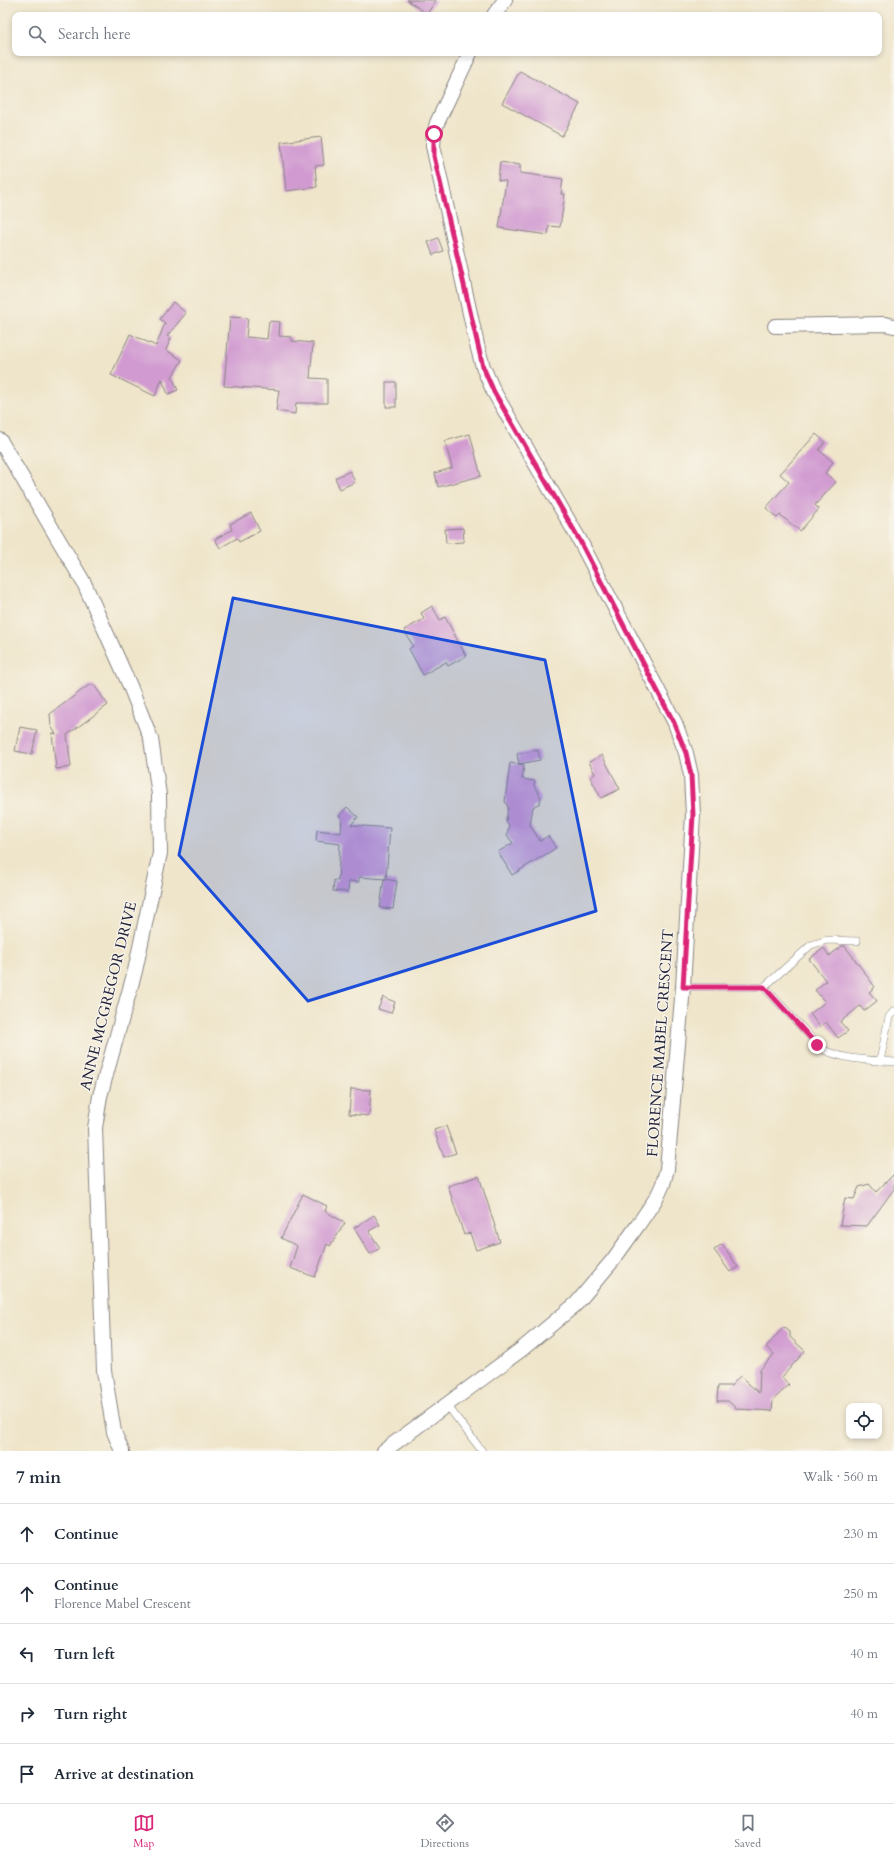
<!DOCTYPE html>
<html lang="en">
<head>
<meta charset="utf-8">
<style>
	body { margin:0; font-family:Cardo,serif; background:#f6f6f7; color:#1f2937 }
	.controls { position:absolute; right:12px; bottom:12px; display:grid; overflow:hidden; border-radius:8px; box-shadow:0 2px 6px #0003 }
	.controls button { width:36px; height:36px; display:grid; place-items:center; padding:0; border:0; border-bottom:1px solid #e0e1e3; background:#fff; color:#1f2937; font:20px sans-serif }
	.stop { position:absolute; width:12px; height:12px; margin:-9px; border:3px solid #db2777; border-radius:50%; background:#fff }
	.stop.end { background:#db2777; border-color:#fff; box-shadow:0 1px 4px #0008 }
	.list { margin:0; padding:0; list-style:none }
	h2 { display:flex; justify-content:space-between; align-items:center; height:52px; margin:0; padding:0 16px; font-size:17px }
	h2 small { font-size:13px; font-weight:400; color:#747a83 }
	.list li { display:grid; grid-template-columns:26px 1fr auto; gap:12px; align-items:center; box-sizing:border-box; height:60px; padding:0 16px; border-top:1px solid #e0e1e3 }
	.list b { display:block; font-size:15px; white-space:nowrap }
	.list p { margin:0; font-size:13px; white-space:nowrap; color:#747a83 }
	.list em { font-size:13px; font-style:normal; color:#747a83 }
	.icon { flex:none; width:22px; height:22px; fill:none; stroke:currentColor; stroke-width:2; stroke-linecap:round; stroke-linejoin:round }
	.map { position:relative; flex:none; width:894px; height:1451px; overflow:hidden }
	.search { position:absolute; background:#fff; box-shadow:0 2px 6px #0003; left:12px; right:12px; top:12px; height:44px; display:flex; align-items:center; gap:10px; box-sizing:border-box; padding:0 14px; border-radius:8px; color:#747a83; font-size:15px }
	.sheet { height:352px; background:#fff }
	nav { display:flex; justify-content:space-around; align-items:center; box-sizing:border-box; height:56px; border-top:1px solid #e0e1e3; background:#fff; font-size:11px; color:#747a83 }
	nav a { display:grid; justify-items:center; gap:2px }
	nav .on { color:#db2777 }
	.map>svg:first-child { display:block }
	.building { fill:#d19bd1 }
	.lines { fill:none; stroke-linecap:round; stroke-linejoin:round }
	.lane-casing { stroke:#888482; stroke-width:8 }
	.street-casing { stroke:#888482; stroke-width:16 }
	.lane { stroke:#fff; stroke-width:7 }
	.street { stroke:#fff; stroke-width:14 }
	.route { stroke:#db2777; stroke-width:5 }
	.marked { fill:#1d4ed8; fill-opacity:0.2; stroke:#1d4ed8; stroke-width:3; stroke-linejoin:round }
	.labels { text-anchor:middle; dominant-baseline:central; stroke-width:3; stroke-linejoin:round; paint-order:stroke }
	.street-label { font-size:15px; fill:#22223b; stroke:#f7f3e8 }
</style>
</head>
<body>
<div class="map">
<svg width="894" height="1451" viewBox="0 0 894 1451">
	<rect width="100%" height="100%" fill="#f7f3e8"/>
	<filter id="ink" filterUnits="userSpaceOnUse"><feTurbulence type="fractalNoise" baseFrequency=".025" numOctaves="2"/><feDisplacementMap in="SourceGraphic" scale="8" xChannelSelector="R" yChannelSelector="G"/><feConvolveMatrix kernelMatrix="1 2 1 2 8 2 1 2 1" color-interpolation-filters="sRGB"/></filter>
	<filter id="wash" filterUnits="userSpaceOnUse"><feTurbulence type="fractalNoise" baseFrequency=".012" numOctaves="4" result="noise"/><feDisplacementMap in="SourceGraphic" scale="16" xChannelSelector="R" yChannelSelector="G"/><feGaussianBlur stdDeviation="0.9" result="paint"/><feColorMatrix in="noise" values="0 0 0 0 0 0 0 0 0 0 0 0 0 0 0 0 0 1.4 0 .05"/><feComposite in="paint" operator="in"/></filter>
	<g filter="url(#wash)">
		<rect width="100%" height="100%" fill="#efe5ca"/>
		<g id="blocks">
			<g class="building">
				<polygon points="407,0 436,0 427,14"/>
				<polygon points="520,71 580,104 562,136 502,103"/>
				<polygon points="321,137 324,165 315,166 317,187 286,191 281,142"/>
				<polygon points="500,162 520,165 520,173 563,179 561,194 565,194 560,227 549,226 548,235 499,228 506,181 498,180"/>
				<polygon points="438,238 443,251 433,255 428,242"/>
				<polygon points="173,302 186,313 167,336 171,338 166,350 182,360 172,377 178,390 168,394 162,379 155,396 111,375 130,334 156,346 165,323 160,319"/>
				<polygon points="230,317 248,318 246,337 267,339 269,321 280,322 279,336 292,337 292,341 313,343 310,378 327,379 327,403 296,403 295,414 276,411 279,390 224,386"/>
				<rect x="386" y="382" width="10" height="25"/>
				<polygon points="470,434 481,476 438,487 435,473 452,468 445,441"/>
				<polygon points="816,434 825,442 819,450 833,462 825,473 836,482 815,505 819,509 800,531 780,515 777,518 766,508 789,482 780,474"/>
				<polygon points="350,471 355,482 340,489 335,478"/>
				<polygon points="251,513 260,531 239,542 237,538 220,548 215,539 232,530 230,524"/>
				<polygon points="463,528 464,542 446,543 445,529"/>
				<polygon points="432,606 440,620 445,617 466,656 448,666 446,662 423,675 409,649 413,646 404,630 424,619 421,613"/>
				<polygon points="89,685 94,685 108,705 67,735 71,767 56,769 52,733 56,734 51,726 50,714"/>
				<polygon points="20,727 37,730 32,754 15,751"/>
				<polygon points="538,750 540,760 519,764 517,754"/>
				<polygon points="602,755 620,789 601,798 590,777 595,774 589,762"/>
				<polygon points="510,763 524,765 522,779 535,781 534,786 541,797 540,803 533,807 530,825 540,841 548,836 556,848 512,875 498,852 513,843 507,835 509,825 506,821 508,807 505,801"/>
				<polygon points="347,807 358,817 351,825 390,828 386,879 359,877 359,882 349,881 348,892 333,891 334,880 338,881 340,844 316,841 317,830 341,833 342,818 339,816"/>
				<polygon points="384,879 397,881 393,909 380,908"/>
				<polygon points="842,946 845,946 875,987 869,992 877,1001 864,1011 860,1006 840,1022 848,1031 838,1038 826,1022 820,1027 810,1014 825,1002 815,990 826,981 809,959 824,948 829,956"/>
				<polygon points="383,997 395,1002 391,1013 378,1009"/>
				<polygon points="351,1089 371,1090 369,1116 349,1114"/>
				<polygon points="446,1126 456,1153 444,1157 434,1130"/>
				<polygon points="894,1174 894,1189 867,1226 840,1225 845,1198 854,1199 859,1187 869,1184 876,1192"/>
				<polygon points="479,1176 500,1242 476,1250 470,1233 464,1235 448,1186"/>
				<polygon points="303,1194 327,1206 325,1211 345,1223 330,1246 327,1244 315,1277 290,1268 297,1246 281,1238"/>
				<polygon points="374,1215 380,1225 369,1231 380,1248 370,1254 354,1228"/>
				<polygon points="722,1244 738,1267 730,1272 714,1250"/>
				<polygon points="784,1327 790,1332 790,1337 805,1351 782,1377 789,1385 773,1400 772,1411 737,1409 728,1401 717,1401 718,1386 731,1386 740,1376 759,1393 760,1370 774,1354 766,1347"/>
			</g>
		</g>
	</g>
	<g filter="url(#ink)">
		<use href="#blocks" fill-opacity="0" stroke="#888482" stroke-width="1"/>
		<g class="lines">
			<g class="lane-casing">
				<g id="lane">
					<path d="M 683,987 L 764,987 L 822,1049 C 843,1060 871,1060 894,1062"/>
					<polyline points="764,987 811,945 827,940 857,941"/>
					<polyline points="880,1061 889,1017 894,1011"/>
					<polyline points="447,1405 482,1451"/>
				</g>
			</g>
			<g class="street-casing">
				<g id="street">
					<polyline points="494,15 505,0"/>
					<polyline points="775,326 885,324 894,326"/>
					<polyline points="0,440 84,583 130,686 151,739 159,795 160,853 135,971 100,1096 95,1128 104,1371 114,1432 122,1451"/>
					<polyline points="384,1451 522,1349 576,1304 613,1260 638,1225 657,1197 663,1184 667,1169 683,987 693,815 691,775 686,753 675,723 579,539 494,392 483,367 477,345 433,146 434,134 437,123 470,53"/>
				</g>
			</g>
			<use href="#lane" class="lane"/>
			<use href="#street" class="street"/>
		</g>
	</g>
	<g class="lines" filter="url(#ink)">
		<polyline class="route" points="434,134 434,156 483,367 494,392 579,539 674,723 686,753 691,775 693,815 683,987 764,987 817,1045"/>
	</g>
	<path class="marked" d="M 233,598 L 545,660 L 596,911 L 308,1001 L 179,855 Z"/>
	<g class="labels">
		<g class="street-label">
			<text transform="translate(108 996) rotate(-76)">ANNE MCGREGOR DRIVE</text>
			<text transform="translate(660 1043) rotate(-86)">FLORENCE MABEL CRESCENT</text>
		</g>
	</g>
</svg>
<div class="controls">
<button><svg class="icon" aria-label="locate" viewBox="0 0 24 24"><circle cx="12" cy="12" r="6"/><path d="M12 2v4M12 18v4M2 12h4M18 12h4"/></svg></button>
</div>
<div class="stop" style="left:434px;top:134px"></div>
<div class="stop end" style="left:817px;top:1045px"></div>
<div class="search"><svg class="icon" aria-label="search" viewBox="0 0 24 24"><circle cx="10" cy="10" r="6"/><path d="M15 15l6 6"/></svg>Search here</div>
</div>
<section class="sheet">
<h2>7 min<small>Walk · 560 m</small></h2>
<ul class="list">
<li><svg class="icon" aria-label="ahead" viewBox="0 0 24 24"><path d="M12 20V5M6 11l6-6 6 6"/></svg><div><b>Continue</b></div><em>230 m</em></li>
<li><svg class="icon" aria-label="ahead" viewBox="0 0 24 24"><path d="M12 20V5M6 11l6-6 6 6"/></svg><div><b>Continue</b><p>Florence Mabel Crescent</p></div><em>250 m</em></li>
<li><svg class="icon" aria-label="left" viewBox="0 0 24 24"><path d="M17 20v-9H6M10 6l-5 5 5 5"/></svg><div><b>Turn left</b></div><em>40 m</em></li>
<li><svg class="icon" aria-label="right" viewBox="0 0 24 24"><path d="M7 20v-9h11M14 6l5 5-5 5"/></svg><div><b>Turn right</b></div><em>40 m</em></li>
<li><svg class="icon" aria-label="arrive" viewBox="0 0 24 24"><path d="M6 21V4h12l-3 4 3 4H6"/></svg><div><b>Arrive at destination</b></div></li>
</ul>
</section>
<nav>
<a class="on"><svg class="icon" aria-label="map" viewBox="0 0 24 24"><path d="M3 6l6-2 6 2 6-2v14l-6 2-6-2-6 2zM9 4v14M15 6v14"/></svg>Map</a>
<a><svg class="icon" aria-label="directions" viewBox="0 0 24 24"><path d="M12 3l9 9-9 9-9-9zM9 14v-3h6M13 9l2 2-2 2"/></svg>Directions</a>
<a><svg class="icon" aria-label="saved" viewBox="0 0 24 24"><path d="M7 4h10v16l-5-4-5 4z"/></svg>Saved</a>
</nav>
</body>
</html>
